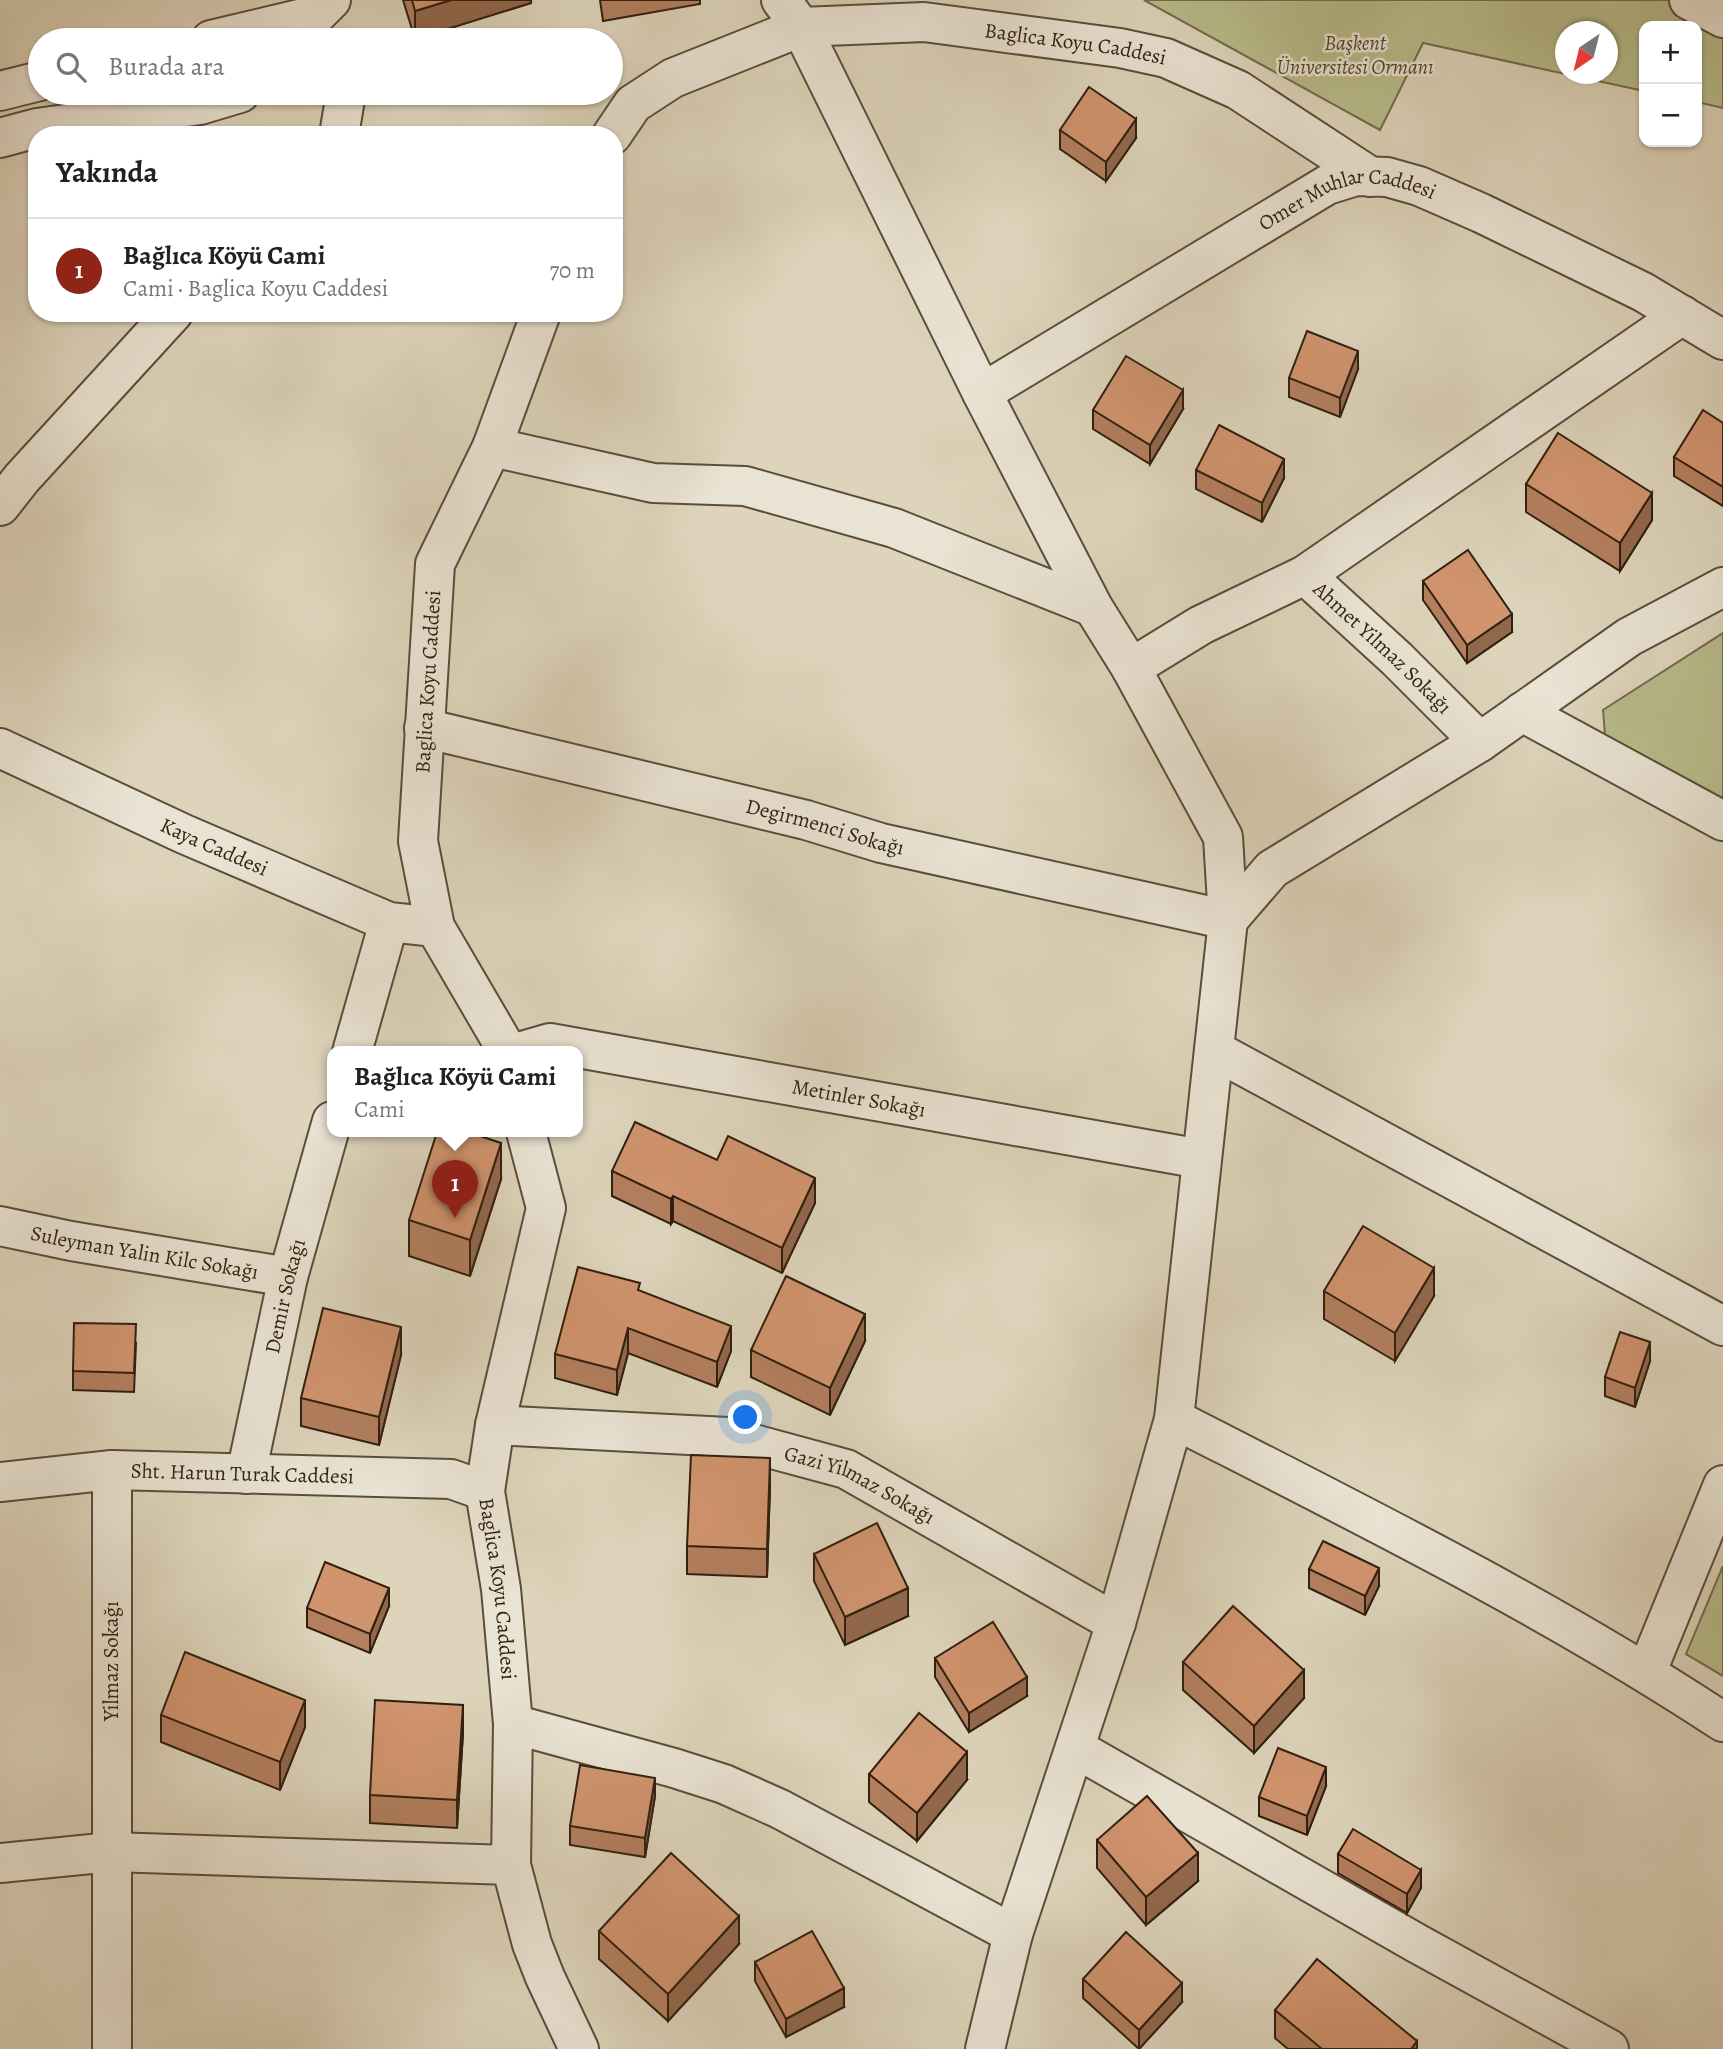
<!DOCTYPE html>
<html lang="tr">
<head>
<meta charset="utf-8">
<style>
	body { margin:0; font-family:Alegreya,serif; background:#f6f6f6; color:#222 }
	.controls { position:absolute; right:21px; top:21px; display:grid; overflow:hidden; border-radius:14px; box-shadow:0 2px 5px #0004 }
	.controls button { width:63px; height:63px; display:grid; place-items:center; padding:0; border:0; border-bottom:2px solid #e0e0e0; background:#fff; color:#222; font:35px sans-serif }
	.compass { position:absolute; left:1555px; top:21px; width:63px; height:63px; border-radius:50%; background:#fff; box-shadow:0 2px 5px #0004; rotate:215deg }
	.you { position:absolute; left:746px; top:1418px; width:24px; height:24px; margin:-18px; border:5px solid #fff; border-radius:50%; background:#1a73e8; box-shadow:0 0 0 10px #1a73e833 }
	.badge { display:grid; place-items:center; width:46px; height:46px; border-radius:50%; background:#8f2418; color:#fff; font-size:23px; font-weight:700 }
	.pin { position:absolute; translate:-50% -58px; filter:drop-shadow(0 2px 4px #0008) }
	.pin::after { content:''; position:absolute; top:37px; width:24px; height:21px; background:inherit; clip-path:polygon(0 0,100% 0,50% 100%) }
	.popup { position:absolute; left:327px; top:1046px; width:256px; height:91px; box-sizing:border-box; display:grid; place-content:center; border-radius:14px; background:#fff; filter:drop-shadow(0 2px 5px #0005); font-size:23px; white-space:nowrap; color:#767676 }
	.popup b { font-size:26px; color:#222 }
	.popup::after { content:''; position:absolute; left:50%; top:100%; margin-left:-14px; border:14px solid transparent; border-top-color:#fff }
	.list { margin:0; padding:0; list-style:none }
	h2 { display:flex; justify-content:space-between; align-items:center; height:91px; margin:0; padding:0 28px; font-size:30px }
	h2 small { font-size:23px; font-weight:400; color:#767676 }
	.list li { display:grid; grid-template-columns:46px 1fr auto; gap:21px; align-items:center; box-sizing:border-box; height:105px; padding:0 28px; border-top:2px solid #e0e0e0 }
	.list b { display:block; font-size:26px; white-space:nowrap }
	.list p { margin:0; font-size:23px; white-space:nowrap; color:#767676 }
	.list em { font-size:23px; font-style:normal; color:#767676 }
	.icon { flex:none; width:38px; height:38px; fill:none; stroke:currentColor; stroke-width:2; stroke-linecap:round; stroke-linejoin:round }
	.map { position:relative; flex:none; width:1723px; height:2049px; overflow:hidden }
	.search { position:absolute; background:#fff; box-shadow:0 2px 5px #0004; left:28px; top:28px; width:595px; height:77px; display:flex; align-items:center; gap:18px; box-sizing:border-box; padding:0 24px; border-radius:38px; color:#767676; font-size:26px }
	.panel { position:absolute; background:#fff; box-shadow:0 2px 5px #0004; left:28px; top:126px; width:595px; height:196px; border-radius:28px }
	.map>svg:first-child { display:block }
	.green { fill:#b8bb8b; stroke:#746d4d; stroke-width:2; fill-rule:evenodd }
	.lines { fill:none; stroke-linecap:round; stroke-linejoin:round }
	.minor-casing { stroke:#5c4c3a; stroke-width:42 }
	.minor { stroke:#e9e3d3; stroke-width:38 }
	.wall { fill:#b37f5f; stroke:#311f0f; stroke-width:2 }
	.shaded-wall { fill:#92684d; stroke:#311f0f; stroke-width:2 }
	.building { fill:#d0946e; stroke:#311f0f; stroke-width:2 }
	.labels { text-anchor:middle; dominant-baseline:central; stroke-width:5; stroke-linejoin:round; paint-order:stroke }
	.park-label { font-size:21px; font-style:italic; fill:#53462e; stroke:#e9e3d3 }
	.street-label { font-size:21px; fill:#311f0f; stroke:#e9e3d3 }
</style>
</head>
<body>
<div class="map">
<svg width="1723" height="2049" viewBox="0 0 1723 2049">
	<rect width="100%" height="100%" fill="#ddd4bb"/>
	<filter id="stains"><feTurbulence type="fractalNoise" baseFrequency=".00286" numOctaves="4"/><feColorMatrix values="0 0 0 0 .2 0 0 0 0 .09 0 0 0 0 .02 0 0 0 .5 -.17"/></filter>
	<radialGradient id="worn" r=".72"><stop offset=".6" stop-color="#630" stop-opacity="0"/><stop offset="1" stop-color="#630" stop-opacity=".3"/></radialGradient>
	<g class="green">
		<path d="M 1144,0 L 1723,0 L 1723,108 L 1697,102 L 1697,26 L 1644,26 L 1644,91 L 1423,43 L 1380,130 ZM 1566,32 L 1608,32 L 1608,74 L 1566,74 Z"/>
		<polygon points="1723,633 1723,808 1606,747 1603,710"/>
		<polygon points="1723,1566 1723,1676 1686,1654"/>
	</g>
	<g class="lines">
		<g class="minor-casing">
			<g id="minor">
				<polyline points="781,0 801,27 982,393 1093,607 1131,668 1223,837 1228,920 1174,1419 1116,1623 1013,1934 985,2049"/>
				<polyline points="1689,0 1723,18"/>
				<polyline points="211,40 316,15 331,0"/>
				<polyline points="0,91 40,81"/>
				<polyline points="339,135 346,93"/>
				<path id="s1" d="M 612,135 L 633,104 L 673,78 L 801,27 L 924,22 L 1120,48 L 1166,58 L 1238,90 L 1371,177"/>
				<polyline points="0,138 37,128 200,105 240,93"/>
				<path id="s2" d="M 982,393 L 1327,185 L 1356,176 L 1387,177 L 1419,186 L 1481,213 L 1643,292 L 1723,340"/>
				<polyline points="492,447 653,483 745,486 894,528 1093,607"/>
				<polyline points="0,506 22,478 173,313"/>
				<polyline points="1305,575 1682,315"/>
				<path id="s3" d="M 1131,668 L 1201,625 L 1305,575 L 1397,659 L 1480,742"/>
				<polyline points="1522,712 1723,821"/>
				<path id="s4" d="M 424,728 L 806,820 L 881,843 L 1228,920 L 1272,869 L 1480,742 L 1629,637 L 1723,587"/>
				<path id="s5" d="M 0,748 L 184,834 L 389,922 L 435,927"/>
				<polyline points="1214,1050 1723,1326"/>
				<polyline points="352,1052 389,922"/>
				<path id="s6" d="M 508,1052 L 435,927 L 418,841 L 435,564 L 492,447 L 541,313"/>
				<path id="s7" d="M 519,1052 L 550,1043 L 1201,1159"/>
				<path id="s8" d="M 526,1132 L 546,1208 L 495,1425 L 485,1491 L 501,1589 L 513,1724 L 511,1865 L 532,1944 L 545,1977 L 579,2049"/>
				<path id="s9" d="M 0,1226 L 71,1241 L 288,1277"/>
				<path d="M 1174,1419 C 1360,1514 1548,1607 1723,1722"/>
				<path id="s10" d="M 495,1425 L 728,1437 L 846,1469 L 1116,1623"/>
				<polyline points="112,1470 112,2049"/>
				<path id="s11" d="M 246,1474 L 288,1277 L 332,1121"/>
				<path id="s12" d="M 0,1482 L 112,1470 L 451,1479 L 485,1491"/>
				<polyline points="1647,1671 1723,1485"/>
				<polyline points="513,1724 674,1768 724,1784 780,1809 1013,1934"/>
				<polyline points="1075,1748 1418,1944 1609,2049"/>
				<polyline points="0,1863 111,1852 511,1865"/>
			</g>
		</g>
		<use href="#minor" class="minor"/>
	</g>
	<g class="wall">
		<polygon points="403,0 531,0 531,3 415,39"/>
		<polygon points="600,0 700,0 700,4 603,21"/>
		<polygon points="1060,130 1136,138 1106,181 1060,149"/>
		<polygon points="1358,369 1340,417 1289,397 1289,378"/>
		<polygon points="1183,409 1150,464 1093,429 1093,410"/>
		<polygon points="1723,423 1723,506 1674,476 1674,457"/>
		<polygon points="1196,470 1284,478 1262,522 1196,489"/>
		<polygon points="1526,484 1652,520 1620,571 1526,512"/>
		<polygon points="1423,581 1512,632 1467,663 1423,600"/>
		<polygon points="717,1160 815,1203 782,1273 673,1221 671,1224 612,1196 612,1171"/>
		<polygon points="501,1179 470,1276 409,1256 409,1220"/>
		<polygon points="640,1291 731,1351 717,1387 628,1353 617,1395 555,1378 555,1354"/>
		<polygon points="1324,1291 1434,1296 1395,1361 1324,1319"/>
		<polygon points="865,1341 830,1415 751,1377 751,1350"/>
		<polygon points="136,1343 134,1392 73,1390 73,1371"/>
		<polygon points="401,1355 379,1445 301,1426 301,1398"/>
		<polygon points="1650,1361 1635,1407 1605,1396 1605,1377"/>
		<polygon points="770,1486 767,1577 687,1574 687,1546"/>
		<polygon points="814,1554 908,1616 845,1645 814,1581"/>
		<polygon points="1309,1569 1379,1586 1365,1615 1309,1588"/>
		<polygon points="389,1606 370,1653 307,1627 307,1608"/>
		<polygon points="935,1658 1027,1696 969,1732 935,1677"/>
		<polygon points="1183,1662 1304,1698 1254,1753 1183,1690"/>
		<polygon points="161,1715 305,1727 280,1790 161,1742"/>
		<polygon points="463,1733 457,1828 370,1823 370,1795"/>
		<polygon points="869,1774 967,1780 917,1841 869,1802"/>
		<polygon points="1326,1786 1307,1835 1259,1816 1259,1797"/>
		<polygon points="655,1796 645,1857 570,1845 570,1826"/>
		<polygon points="1097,1840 1198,1881 1146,1925 1097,1868"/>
		<polygon points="1338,1854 1421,1888 1407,1913 1338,1873"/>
		<polygon points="599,1931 739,1944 668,2021 599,1959"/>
		<polygon points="755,1962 844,2007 786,2037 755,1981"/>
		<polygon points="1083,1979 1182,2002 1139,2049 1083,1998"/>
		<polygon points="1275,2010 1417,2049 1288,2049 1275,2038"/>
	</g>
	<g class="shaded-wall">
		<polygon points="451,0 531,0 531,3 415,39 415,11"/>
		<polygon points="1136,119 1136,138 1106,181 1106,162"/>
		<polygon points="1358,351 1358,369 1340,417 1340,398"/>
		<polygon points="1183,390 1183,409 1150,464 1150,445"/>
		<polygon points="1284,459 1284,478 1262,522 1262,503"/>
		<polygon points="1652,493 1652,520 1620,571 1620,543"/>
		<polygon points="1512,614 1512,632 1467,663 1467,645"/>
		<polygon points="501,1143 501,1179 470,1276 470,1240"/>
		<polygon points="815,1178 815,1203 782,1273 782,1248"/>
		<polygon points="673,1196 673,1221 671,1224 671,1199"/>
		<polygon points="1434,1268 1434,1296 1395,1361 1395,1333"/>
		<polygon points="865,1314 865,1341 830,1415 830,1388"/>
		<polygon points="731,1326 731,1351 717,1387 717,1362"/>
		<polygon points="401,1327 401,1355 379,1445 379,1417"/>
		<polygon points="628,1328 628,1353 617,1395 617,1370"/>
		<polygon points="1650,1342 1650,1361 1635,1407 1635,1388"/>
		<polygon points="770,1458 770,1486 767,1577 767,1549"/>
		<polygon points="1379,1568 1379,1586 1365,1615 1365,1596"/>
		<polygon points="389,1588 389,1606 370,1653 370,1634"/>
		<polygon points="908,1588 908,1616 845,1645 845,1617"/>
		<polygon points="1304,1670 1304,1698 1254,1753 1254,1726"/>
		<polygon points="1027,1677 1027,1696 969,1732 969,1713"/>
		<polygon points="305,1700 305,1727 280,1790 280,1762"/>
		<polygon points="463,1705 463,1733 457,1828 457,1800"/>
		<polygon points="967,1752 967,1780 917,1841 917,1813"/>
		<polygon points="1326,1767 1326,1786 1307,1835 1307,1816"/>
		<polygon points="655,1778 655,1796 645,1857 645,1838"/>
		<polygon points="1198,1853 1198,1881 1146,1925 1146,1897"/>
		<polygon points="1421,1870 1421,1888 1407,1913 1407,1894"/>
		<polygon points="739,1916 739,1944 668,2021 668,1994"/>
		<polygon points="1182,1983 1182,2002 1139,2049 1139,2030"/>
		<polygon points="844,1988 844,2007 786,2037 786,2019"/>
		<polygon points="1417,2041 1417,2049 1411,2049"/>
	</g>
	<g class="building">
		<polygon points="412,0 451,0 415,11"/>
		<polygon points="1089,87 1136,119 1106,162 1060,130"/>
		<polygon points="1307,331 1358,351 1340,398 1289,378"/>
		<polygon points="1126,356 1183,390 1150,445 1093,410"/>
		<polygon points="1703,410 1723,423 1723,487 1674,457"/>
		<polygon points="1219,425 1284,459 1262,503 1196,470"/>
		<polygon points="1558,433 1652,493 1620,543 1526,484"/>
		<polygon points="1468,550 1512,614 1467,645 1423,581"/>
		<polygon points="635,1122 717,1160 728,1136 815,1178 782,1248 673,1196 671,1199 612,1171"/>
		<polygon points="437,1132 468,1132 501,1143 470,1240 409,1220"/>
		<polygon points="1363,1226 1434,1268 1395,1333 1324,1291"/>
		<polygon points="578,1267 640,1283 638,1290 731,1326 717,1362 628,1328 617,1370 555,1354"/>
		<polygon points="786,1276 865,1314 830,1388 751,1350"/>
		<polygon points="323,1308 401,1327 379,1417 301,1398"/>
		<polygon points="74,1323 136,1324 134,1373 73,1371"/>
		<polygon points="1620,1332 1650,1342 1635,1388 1605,1377"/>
		<polygon points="691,1455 770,1458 767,1549 687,1546"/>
		<polygon points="877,1523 908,1588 845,1617 814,1554"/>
		<polygon points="1323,1541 1379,1568 1365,1596 1309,1569"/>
		<polygon points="325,1562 389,1588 370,1634 307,1608"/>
		<polygon points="1233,1606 1304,1670 1254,1726 1183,1662"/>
		<polygon points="993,1622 1027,1677 969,1713 935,1658"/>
		<polygon points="185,1652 305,1700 280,1762 161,1715"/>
		<polygon points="375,1700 463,1705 457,1800 370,1795"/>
		<polygon points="919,1713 967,1752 917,1813 869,1774"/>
		<polygon points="1278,1748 1326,1767 1307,1816 1259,1797"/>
		<polygon points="580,1765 655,1778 645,1838 570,1826"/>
		<polygon points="1147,1796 1198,1853 1146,1897 1097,1840"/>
		<polygon points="1353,1829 1421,1870 1407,1894 1338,1854"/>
		<polygon points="671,1853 739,1916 668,1994 599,1931"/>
		<polygon points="812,1931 844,1988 786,2019 755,1962"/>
		<polygon points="1126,1932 1182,1983 1139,2030 1083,1979"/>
		<polygon points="1317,1959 1417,2041 1411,2049 1322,2049 1275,2010"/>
	</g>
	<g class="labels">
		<g class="park-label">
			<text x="1355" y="43">Başkent<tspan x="1355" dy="24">Üniversitesi Ormanı</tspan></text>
		</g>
		<g class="street-label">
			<text stroke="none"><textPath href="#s1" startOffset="499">Baglica Koyu Caddesi</textPath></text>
			<text stroke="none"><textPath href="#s2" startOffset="420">Omer Muhlar Caddesi</textPath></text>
			<text stroke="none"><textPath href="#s3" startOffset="304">Ahmet Yilmaz Sokağı</textPath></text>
			<text stroke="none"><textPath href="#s6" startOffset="392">Baglica Koyu Caddesi</textPath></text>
			<text stroke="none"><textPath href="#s4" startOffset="413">Degirmenci Sokağı</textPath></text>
			<text stroke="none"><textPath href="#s5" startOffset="236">Kaya Caddesi</textPath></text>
			<text stroke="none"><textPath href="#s7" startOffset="346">Metinler Sokağı</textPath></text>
			<text stroke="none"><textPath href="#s9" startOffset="147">Suleyman Yalin Kilc Sokağı</textPath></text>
			<text stroke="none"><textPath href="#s11" startOffset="182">Demir Sokağı</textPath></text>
			<text stroke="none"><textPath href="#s12" startOffset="243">Sht. Harun Turak Caddesi</textPath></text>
			<text stroke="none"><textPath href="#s10" startOffset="374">Gazi Yilmaz Sokağı</textPath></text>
			<text stroke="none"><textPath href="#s8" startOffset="467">Baglica Koyu Caddesi</textPath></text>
			<text transform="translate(111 1661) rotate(-90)">Yilmaz Sokağı</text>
		</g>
	</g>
	<rect width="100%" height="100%" filter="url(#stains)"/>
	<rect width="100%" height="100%" fill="url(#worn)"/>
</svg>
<div class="controls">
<button>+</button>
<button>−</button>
</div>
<svg class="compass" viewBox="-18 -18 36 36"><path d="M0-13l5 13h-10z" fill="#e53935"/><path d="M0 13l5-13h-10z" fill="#767676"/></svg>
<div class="you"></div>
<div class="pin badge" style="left:455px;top:1218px">1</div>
<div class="popup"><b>Bağlıca Köyü Cami</b>Cami</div>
<div class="search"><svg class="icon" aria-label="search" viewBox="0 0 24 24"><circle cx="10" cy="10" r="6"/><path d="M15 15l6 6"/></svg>Burada ara</div>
<section class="panel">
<h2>Yakında<small></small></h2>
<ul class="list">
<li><span class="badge">1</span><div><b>Bağlıca Köyü Cami</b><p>Cami · Baglica Koyu Caddesi</p></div><em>70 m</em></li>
</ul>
</section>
</div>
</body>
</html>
